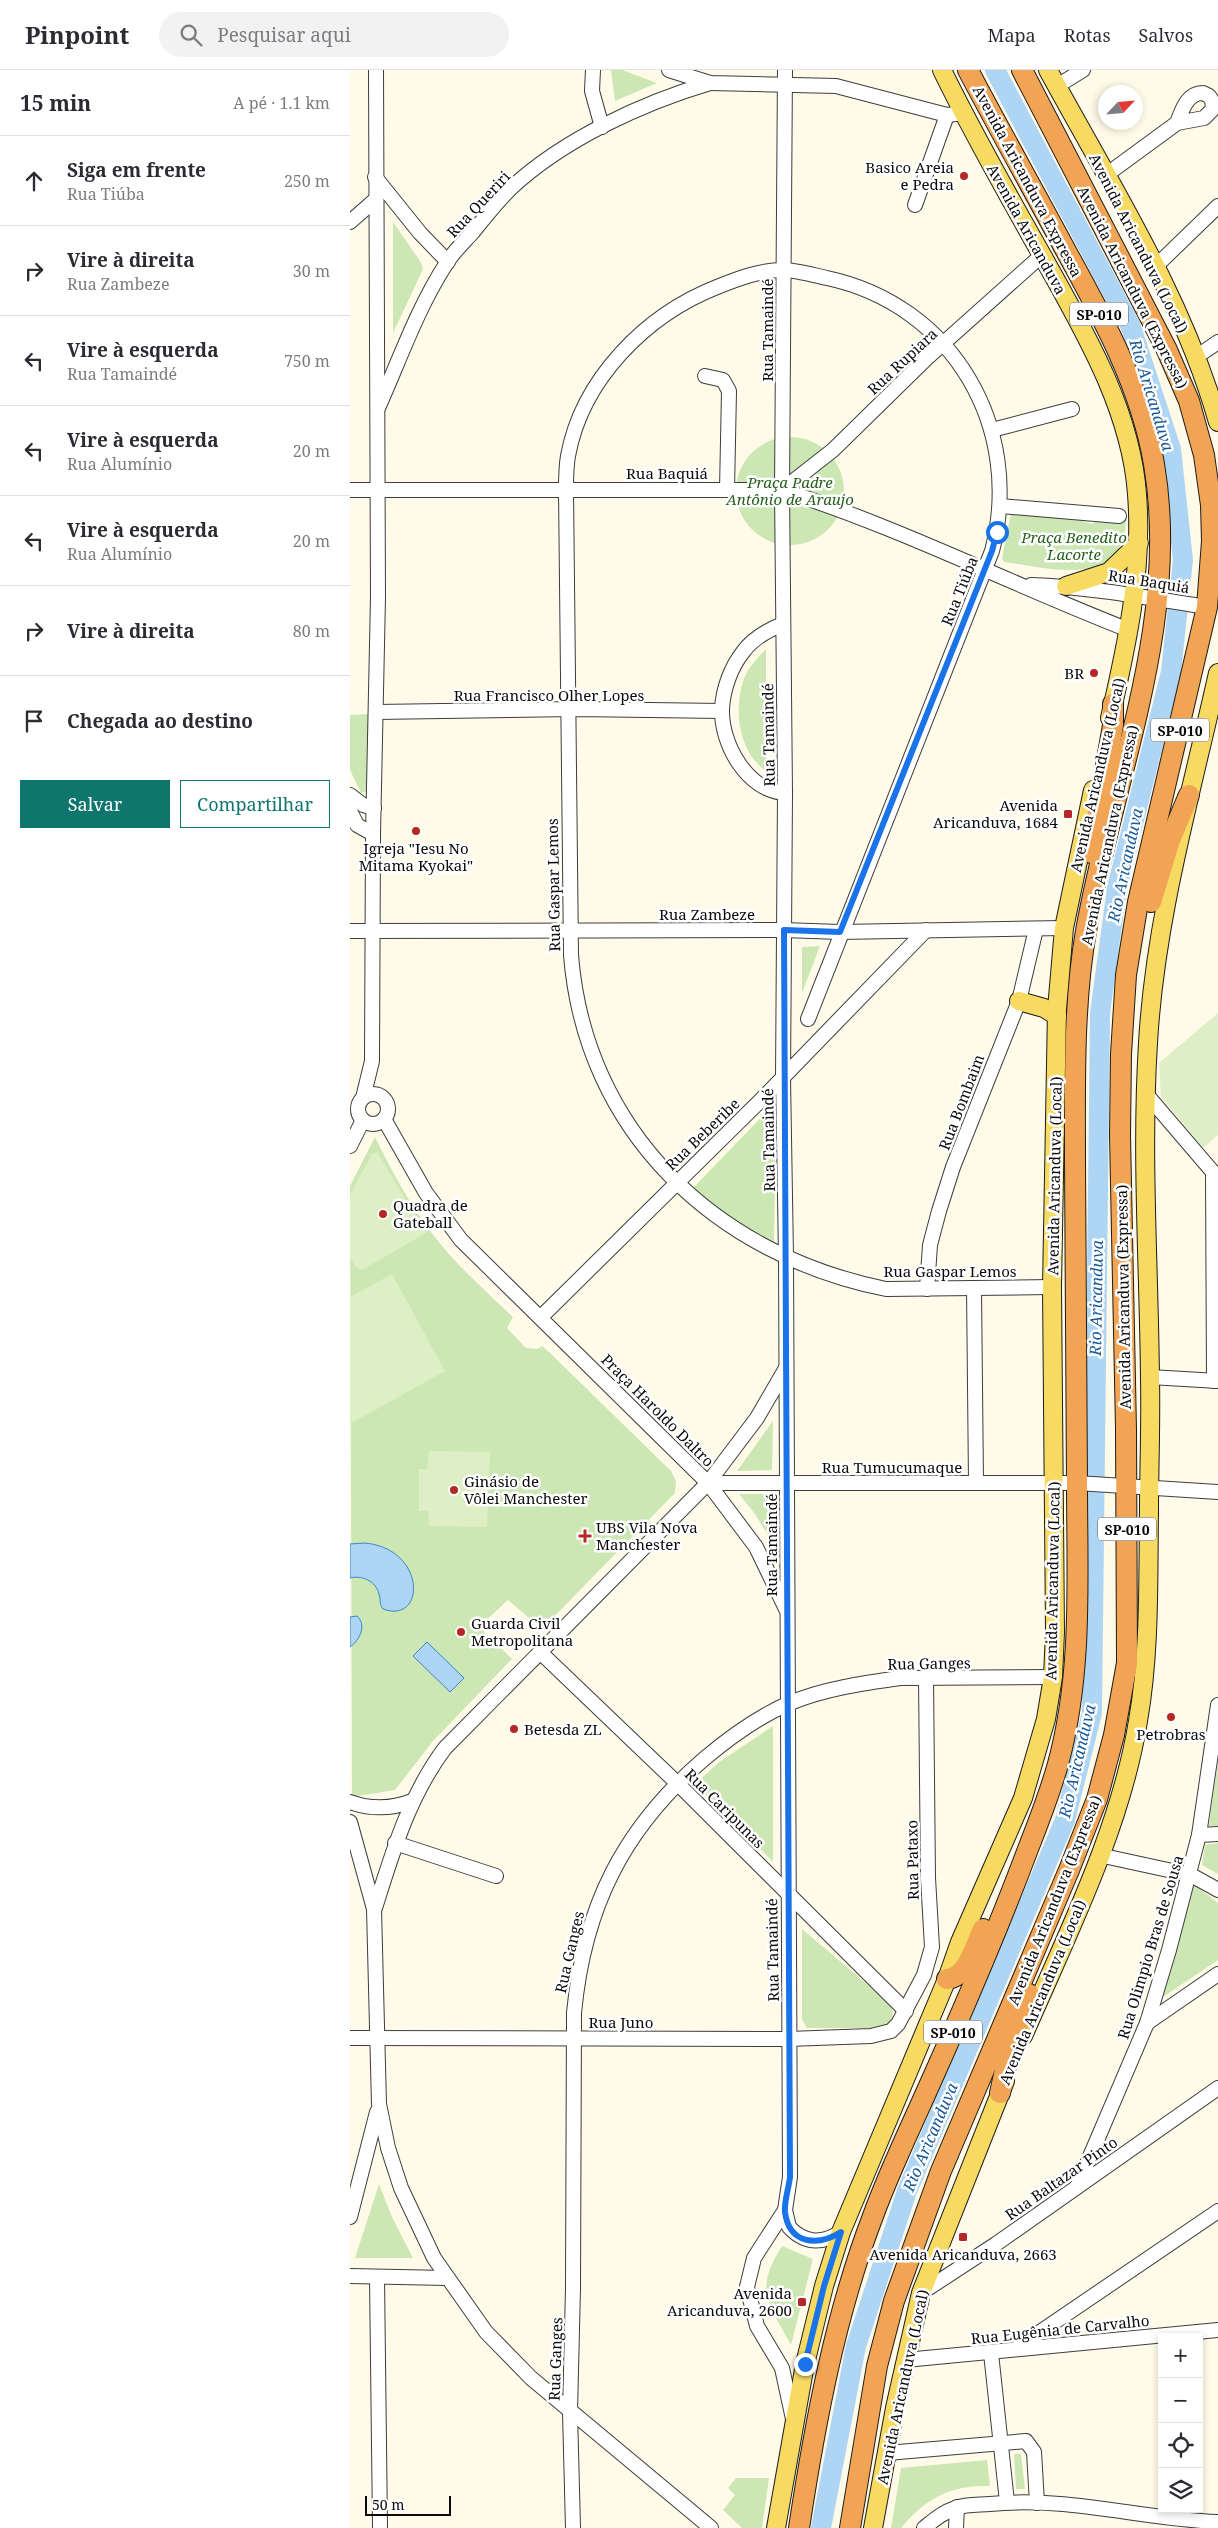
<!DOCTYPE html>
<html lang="pt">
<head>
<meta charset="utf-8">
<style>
	body { margin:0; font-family:"Noto Serif",serif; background:#f2f2f3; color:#2b2b33 }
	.controls { position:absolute; right:15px; bottom:15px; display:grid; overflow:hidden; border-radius:0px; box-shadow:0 2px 8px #0003 }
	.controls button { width:45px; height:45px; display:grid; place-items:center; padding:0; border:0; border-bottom:1px solid #e1e1e2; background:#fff; color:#2b2b33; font:25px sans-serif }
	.compass { position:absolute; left:748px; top:15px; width:45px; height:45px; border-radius:50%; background:#fff; box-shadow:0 2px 8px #0003; rotate:64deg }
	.scale { position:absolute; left:15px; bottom:12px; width:86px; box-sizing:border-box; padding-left:5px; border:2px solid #0a0a0a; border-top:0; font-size:14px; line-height:18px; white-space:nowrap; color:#0a0a0a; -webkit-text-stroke:4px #fff; paint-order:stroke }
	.stop { position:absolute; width:15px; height:15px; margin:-11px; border:4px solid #1a73e8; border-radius:50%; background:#fff }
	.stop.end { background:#1a73e8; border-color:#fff; box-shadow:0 1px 5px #0008 }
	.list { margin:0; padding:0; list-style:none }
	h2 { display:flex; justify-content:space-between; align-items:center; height:65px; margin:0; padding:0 20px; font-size:21px }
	h2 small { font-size:16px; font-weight:400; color:#7c7c81 }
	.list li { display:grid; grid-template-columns:32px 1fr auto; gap:15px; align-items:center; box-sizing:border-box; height:90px; padding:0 20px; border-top:1px solid #e1e1e2 }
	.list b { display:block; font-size:19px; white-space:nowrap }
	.list p { margin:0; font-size:16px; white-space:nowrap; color:#7c7c81 }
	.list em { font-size:16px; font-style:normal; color:#7c7c81 }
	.actions { display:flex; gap:10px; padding:15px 20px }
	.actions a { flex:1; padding:11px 0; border:1px solid #0f766e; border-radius:0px; text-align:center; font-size:18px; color:#0f766e }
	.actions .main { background:#0f766e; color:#fff }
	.icon { flex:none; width:28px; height:28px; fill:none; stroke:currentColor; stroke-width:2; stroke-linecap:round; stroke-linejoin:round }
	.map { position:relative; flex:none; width:868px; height:2458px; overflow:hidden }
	header { display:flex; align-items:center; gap:30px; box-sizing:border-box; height:70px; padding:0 25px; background:#fff; border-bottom:1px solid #e1e1e2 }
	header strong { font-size:24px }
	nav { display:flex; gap:28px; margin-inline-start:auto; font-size:18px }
	.search { width:350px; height:45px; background:#f2f2f3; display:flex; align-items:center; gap:12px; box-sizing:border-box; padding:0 18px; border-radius:28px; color:#7c7c81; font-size:19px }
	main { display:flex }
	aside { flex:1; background:#fff }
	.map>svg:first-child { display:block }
	.green { fill:#cce7b4 }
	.pitch { fill:#deeec5 }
	.water { fill:#aed6f4; stroke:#3787ca }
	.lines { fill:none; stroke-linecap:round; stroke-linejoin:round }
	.river { stroke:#aed6f4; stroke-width:20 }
	.minor-casing { stroke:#3d3d3d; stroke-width:16 }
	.major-casing { stroke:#1b1b1b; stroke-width:20 }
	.highway-casing { stroke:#1b1b1b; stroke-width:22 }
	.minor { stroke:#fff; stroke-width:14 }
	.major { stroke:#f6da61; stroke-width:18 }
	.highway { stroke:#f1a453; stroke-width:20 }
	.route { stroke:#1a73e8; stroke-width:6 }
	.poi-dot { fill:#b62726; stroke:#fff; stroke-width:2 }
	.labels { text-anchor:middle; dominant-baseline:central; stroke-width:5; stroke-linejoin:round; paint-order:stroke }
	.shield { fill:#fff; stroke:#545454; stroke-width:1 }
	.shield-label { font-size:14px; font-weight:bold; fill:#0a0a0a }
	.poi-label { font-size:15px; fill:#0a0a0a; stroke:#fff; text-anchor:start }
	.street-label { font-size:15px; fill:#0a0a0a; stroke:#fff }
	.park-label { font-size:15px; font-style:italic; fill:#27601d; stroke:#fff }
	.water-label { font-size:16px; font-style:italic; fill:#185998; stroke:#fff }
</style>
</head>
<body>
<header>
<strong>Pinpoint</strong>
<div class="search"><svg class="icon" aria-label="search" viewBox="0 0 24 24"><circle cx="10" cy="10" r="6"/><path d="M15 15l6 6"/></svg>Pesquisar aqui</div>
<nav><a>Mapa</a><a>Rotas</a><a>Salvos</a></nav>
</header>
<main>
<aside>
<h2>15 min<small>A pé · 1.1 km</small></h2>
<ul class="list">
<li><svg class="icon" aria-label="ahead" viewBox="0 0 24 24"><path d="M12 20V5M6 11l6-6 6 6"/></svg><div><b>Siga em frente</b><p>Rua Tiúba</p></div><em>250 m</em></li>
<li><svg class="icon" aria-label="right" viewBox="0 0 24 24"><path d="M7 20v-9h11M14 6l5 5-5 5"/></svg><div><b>Vire à direita</b><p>Rua Zambeze</p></div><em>30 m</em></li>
<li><svg class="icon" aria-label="left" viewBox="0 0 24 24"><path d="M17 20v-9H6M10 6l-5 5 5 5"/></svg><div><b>Vire à esquerda</b><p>Rua Tamaindé</p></div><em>750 m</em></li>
<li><svg class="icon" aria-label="left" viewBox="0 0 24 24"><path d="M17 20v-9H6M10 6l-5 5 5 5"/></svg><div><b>Vire à esquerda</b><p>Rua Alumínio</p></div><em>20 m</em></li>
<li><svg class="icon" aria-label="left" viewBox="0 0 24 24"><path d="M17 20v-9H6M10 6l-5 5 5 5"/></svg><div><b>Vire à esquerda</b><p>Rua Alumínio</p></div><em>20 m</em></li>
<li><svg class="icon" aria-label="right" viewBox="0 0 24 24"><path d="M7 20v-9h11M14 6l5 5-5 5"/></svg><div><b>Vire à direita</b></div><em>80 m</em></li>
<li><svg class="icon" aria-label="arrive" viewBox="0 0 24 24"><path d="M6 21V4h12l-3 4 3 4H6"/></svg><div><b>Chegada ao destino</b></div></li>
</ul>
<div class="actions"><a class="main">Salvar</a><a>Compartilhar</a></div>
</aside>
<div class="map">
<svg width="868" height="2458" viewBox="0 0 868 2458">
	<rect width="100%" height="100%" fill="#fffbe8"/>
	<g class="green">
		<polygon points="261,0 272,0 307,13 265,31"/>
		<polygon points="43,152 70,191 73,199 43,263"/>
		<circle cx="440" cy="421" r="54"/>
		<path d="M 661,443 L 726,449 L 742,454 L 749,448 L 773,450 L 776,450 C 774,520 699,498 654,492 L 652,488 Z"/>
		<path d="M 416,579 L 416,701 C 387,681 383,636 395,606 C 399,597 409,586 416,579 Z"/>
		<polygon points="19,644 18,721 11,723 0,700 0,645"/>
		<polygon points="470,876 452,923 452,877"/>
		<polygon points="426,1032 424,1172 381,1151 342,1119"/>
		<path d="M 25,1067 C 44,1106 65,1144 93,1177 C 114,1202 139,1224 163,1247 L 157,1258 L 176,1278 L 187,1279 L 192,1276 L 198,1281 L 321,1401 L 326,1411 L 325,1423 L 192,1559 L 158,1530 L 129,1557 L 162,1589 L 83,1671 L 45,1720 L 2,1727 L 0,1116 Z"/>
		<polygon points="423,1351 422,1400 387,1401"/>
		<polygon points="389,1424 421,1424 423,1473 405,1444"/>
		<polygon points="423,1656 423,1792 345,1714 369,1692"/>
		<polygon points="868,1691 868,1756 859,1756"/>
		<polygon points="868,1773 868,1804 852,1795 855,1775"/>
		<polygon points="842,1813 868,1833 868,1890 813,1927 811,1925"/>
		<path d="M 452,1859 L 537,1931 C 546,1942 544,1949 534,1958 L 457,1958 L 452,1949 Z"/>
		<polygon points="29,2114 42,2147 63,2188 5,2188"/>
		<path d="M 432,2176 L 463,2189 L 441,2275 C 419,2234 403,2221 432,2176 Z"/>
		<polygon points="664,2384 671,2384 675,2419 666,2419"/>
		<path d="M 637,2390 L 640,2416 C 600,2415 576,2428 551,2458 L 541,2458 L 551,2398 Z"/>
		<polygon points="386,2408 419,2408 412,2458 392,2458 373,2440 385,2425 378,2418"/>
	</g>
	<g class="pitch">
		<polygon points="868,943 868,1065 853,1078 811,1027 809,993"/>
		<polygon points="27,1082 76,1163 12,1200 6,1197 0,1187 0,1125 22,1084"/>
		<polygon points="42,1204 95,1301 0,1354 0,1227"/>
		<polygon points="79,1381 140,1382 137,1457 79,1456 78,1441 69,1441 69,1399 77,1399"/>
	</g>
	<g class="water">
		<path d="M 14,1473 C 77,1478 76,1555 33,1539 C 29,1534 31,1530 29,1524 C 26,1511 12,1505 0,1508 L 0,1474 Z"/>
		<path d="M 7,1546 C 17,1555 10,1570 0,1577 L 0,1547 Z"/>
		<polygon points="77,1572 114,1608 100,1622 63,1586"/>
	</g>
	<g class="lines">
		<polyline class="river" points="471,2458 506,2276 557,2121 715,1750 742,1643 750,943 767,818 821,602 833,490 821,379 781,257 645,0"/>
		<g class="minor-casing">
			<g id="minor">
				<polyline points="243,0 242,21 252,57"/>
				<polyline points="319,0 360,13 486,16 597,45 613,43"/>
				<polyline points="435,0 432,420 435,723 433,1008 436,1186 440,2107 435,2140 404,2188 397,2217 407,2256 432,2298 443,2349"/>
				<polyline points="707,16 733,0"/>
				<path d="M 756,105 L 827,53 L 854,48 L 862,40 L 863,32 L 859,26 L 853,23 C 837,23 832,40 827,53"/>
				<polyline points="25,107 70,163 98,192"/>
				<polyline points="565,135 597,45"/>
				<polyline points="0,152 25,130"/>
				<polyline points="805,197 868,136"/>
				<polyline points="846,287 868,272"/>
				<polyline points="355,306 373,310 379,321 377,420"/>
				<path d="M 28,338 C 50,289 67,239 96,194 C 103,182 114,172 123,162 C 135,147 147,132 160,119 C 212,70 292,33 360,13"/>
				<polyline points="642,360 722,339"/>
				<path d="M 0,420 L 432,420 C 551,458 663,515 779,560"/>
				<polyline points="432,420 483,380 578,287 692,185"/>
				<polyline points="650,436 769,446"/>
				<path d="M 681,515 C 741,517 799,528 857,537"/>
				<path d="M 433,554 C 418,560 403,568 393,582 C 381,597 373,619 372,639 C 371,674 397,721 435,723"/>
				<polyline points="26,642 226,639 372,641"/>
				<polyline points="0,725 13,735 24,738"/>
				<polyline points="0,741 7,755 23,764"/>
				<polyline points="0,861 433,860 490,862 714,858"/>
				<path d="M 458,949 L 642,481 C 674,358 603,235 477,208 C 463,205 446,200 432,200 C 410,200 387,209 367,217 C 296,245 232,309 218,386 C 216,397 216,408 216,420 L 221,885 C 235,1062 366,1185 536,1219 L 702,1217"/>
				<circle cx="23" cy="1039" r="15"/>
				<polyline points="797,1025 868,1108"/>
				<polyline points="13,1028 22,991 23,764 28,527 26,0"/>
				<polyline points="34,1049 76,1123 111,1170 358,1413 406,1477 436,1539"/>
				<polyline points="0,1076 13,1050"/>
				<polyline points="863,1102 864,1311"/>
				<polyline points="624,1218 626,1413"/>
				<polyline points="577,1219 580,1175 589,1141 603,1097 669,931 686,859"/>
				<polyline points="191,1247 410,1031 576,860"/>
				<polyline points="800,1307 868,1311"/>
				<polyline points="358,1413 727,1413 868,1422"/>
				<polyline points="190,1582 327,1713 556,1941"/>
				<path d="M 0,1732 C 20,1739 42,1739 62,1731"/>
				<polyline points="0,1752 24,1839 29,2034 38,2078 51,2118 84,2188 136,2262 181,2308 361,2458"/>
				<polyline points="849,1765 868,1764"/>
				<polyline points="45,1773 146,1806"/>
				<polyline points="749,1785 841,1805 868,1820"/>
				<path d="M 25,1838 C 43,1781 59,1726 95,1678 L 358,1413 L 407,1348 L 436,1298"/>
				<polyline points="797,1953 868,1904"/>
				<polyline points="0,1968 438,1969 521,1966 541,1961 548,1954 574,1905 582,1877 578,1808 576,1608"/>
				<polyline points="727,2117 797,1953 819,1880 849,1765 868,1635"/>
				<path d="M 435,2140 L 439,2157 C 455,2174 472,2174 491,2162"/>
				<polyline points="0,2147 27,2042"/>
				<polyline points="0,2206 97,2208"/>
				<polyline points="27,2207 30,2458"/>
				<polyline points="571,2223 646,2174 868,2018"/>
				<polyline points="668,2277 868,2141"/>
				<polyline points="641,2283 657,2432"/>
				<polyline points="555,2290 868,2260"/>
				<polyline points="537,2383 676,2371 684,2382 687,2433"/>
				<path d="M 223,2458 L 220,2342 L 223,2218 L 224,1943 C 234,1837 273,1759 354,1689 C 379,1668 409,1646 440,1633 C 473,1619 514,1613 550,1608 L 703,1607"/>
				<path d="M 574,2458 C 584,2450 593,2442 606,2438 C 616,2434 629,2435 640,2434 C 717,2426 792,2449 868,2452"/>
				<polyline points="606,2458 607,2437"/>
			</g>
		</g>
		<g class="major-casing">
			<g id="major">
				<path d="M 592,0 C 623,64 658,125 693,187 C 733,259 781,339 787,424 C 793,501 777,574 760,648"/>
				<path d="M 698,0 C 760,114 832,226 868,352"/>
				<polyline points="716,516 759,502 789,473"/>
				<polyline points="669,931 694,938 707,946"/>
				<path d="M 673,1966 C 716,1867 771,1758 788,1651 C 800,1583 798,1511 799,1442 C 799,1398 801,1353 800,1309 C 799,1197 791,1085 798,973 C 805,848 841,725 868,603"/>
				<polyline points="426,2458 455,2294 474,2216 491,2162 597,1909 610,1872 673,1728 696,1649 703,1607 705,1562 702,1217 707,939 714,858 743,720"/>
				<polyline points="523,2458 545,2338 571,2223 655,2011"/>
			</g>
		</g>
		<g class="highway-casing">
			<g id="highway">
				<polyline points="741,783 763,655 763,634"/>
				<polyline points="801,832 820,770 839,725"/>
				<path d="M 597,1909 C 618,1907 625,1875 633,1859"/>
				<polyline points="650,2023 659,1982 679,1924"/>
				<path d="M 449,2458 C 465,2353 485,2245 523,2146 C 539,2102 560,2059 579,2016 C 614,1938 648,1859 678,1779 C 689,1751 700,1723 708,1694 C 733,1602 727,1508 727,1413 C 727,1306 725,1199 725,1092 C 725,1015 723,936 736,861 C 763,707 831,552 804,394 C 791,317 753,248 716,181 C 684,121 650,61 618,0"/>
				<polyline points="500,2458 527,2296 544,2231 591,2101 719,1800 747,1729 764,1665 777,1593 776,1359 770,1065 771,984 776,905 788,832 857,537 862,471 861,435 854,385 839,331 816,278 672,0"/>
			</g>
		</g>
		<use href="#minor" class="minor"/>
		<use href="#major" class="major"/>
		<use href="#highway" class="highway"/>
	</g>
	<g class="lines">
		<path class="route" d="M 455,2294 L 474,2216 L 491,2162 C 467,2177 439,2174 435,2142 C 434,2131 439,2117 440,2107 L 434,860 L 490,862 L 642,481 L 647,462"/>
	</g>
	<g class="poi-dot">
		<circle cx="614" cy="106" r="5"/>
		<circle cx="744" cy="603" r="5"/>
		<rect x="713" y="739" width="10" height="10" rx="2.5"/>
		<circle cx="66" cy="761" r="5"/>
		<circle cx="33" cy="1144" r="5"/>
		<circle cx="104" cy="1420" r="5"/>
		<path d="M232.5 1458.5h5v5h5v5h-5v5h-5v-5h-5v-5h5z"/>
		<circle cx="111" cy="1562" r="5"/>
		<circle cx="821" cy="1647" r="5"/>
		<circle cx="164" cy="1659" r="5"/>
		<rect x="608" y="2162" width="10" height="10" rx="2.5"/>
		<rect x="447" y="2227" width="10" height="10" rx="2.5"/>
	</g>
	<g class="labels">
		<g class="shield">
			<rect x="720" y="232.5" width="58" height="23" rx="4"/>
			<rect x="801" y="648.5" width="58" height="23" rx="4"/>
			<rect x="748" y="1447.5" width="58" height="23" rx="4"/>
			<rect x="574" y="1950.5" width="58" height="23" rx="4"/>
		</g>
		<g class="shield-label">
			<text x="749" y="244">SP-010</text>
			<text x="830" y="660">SP-010</text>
			<text x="777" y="1459">SP-010</text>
			<text x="603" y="1962">SP-010</text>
		</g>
		<g class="poi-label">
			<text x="604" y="97" text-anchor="end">Basico Areia<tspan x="604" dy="17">e Pedra</tspan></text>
			<text x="734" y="603" text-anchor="end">BR</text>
			<text x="708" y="735" text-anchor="end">Avenida<tspan x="708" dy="17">Aricanduva, 1684</tspan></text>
			<text x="66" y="778" text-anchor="middle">Igreja "Iesu No<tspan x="66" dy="17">Mitama Kyokai"</tspan></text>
			<text x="43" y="1135">Quadra de<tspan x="43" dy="17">Gateball</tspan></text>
			<text x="114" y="1411">Ginásio de<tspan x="114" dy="17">Vôlei Manchester</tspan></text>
			<text x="246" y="1457">UBS Vila Nova<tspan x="246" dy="17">Manchester</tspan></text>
			<text x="121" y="1553">Guarda Civil<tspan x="121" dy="17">Metropolitana</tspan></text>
			<text x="174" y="1659">Betesda ZL</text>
			<text x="821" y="1664" text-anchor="middle">Petrobras</text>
			<text x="613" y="2184" text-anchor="middle">Avenida Aricanduva, 2663</text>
			<text x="442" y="2223" text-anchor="end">Avenida<tspan x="442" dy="17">Aricanduva, 2600</tspan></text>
		</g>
		<g class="street-label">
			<text transform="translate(678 111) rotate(62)">Avenida Aricanduva Expressa</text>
			<text transform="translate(128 134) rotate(-47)">Rua Queriri</text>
			<text transform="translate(677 159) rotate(61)">Avenida Aricanduva</text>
			<text transform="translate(789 173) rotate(63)">Avenida Aricanduva (Local)</text>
			<text transform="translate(783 217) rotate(63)">Avenida Aricanduva (Expressa)</text>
			<text transform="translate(417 260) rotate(-90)">Rua Tamaindé</text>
			<text transform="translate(552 291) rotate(-43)">Rua Rupiara</text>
			<text x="317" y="403">Rua Baquiá</text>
			<text transform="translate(799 511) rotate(9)">Rua Baquiá</text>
			<text transform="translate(609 521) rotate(-68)">Rua Tiúba</text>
			<text x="199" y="625">Rua Francisco Olher Lopes</text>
			<text transform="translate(418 665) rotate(-91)">Rua Tamaindé</text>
			<text transform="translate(747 705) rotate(-77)">Avenida Aricanduva (Local)</text>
			<text transform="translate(759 765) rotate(-78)">Avenida Aricanduva (Expressa)</text>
			<text transform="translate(203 815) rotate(-91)">Rua Gaspar Lemos</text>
			<text x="357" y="844">Rua Zambeze</text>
			<text transform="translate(611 1032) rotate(-69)">Rua Bombaim</text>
			<text transform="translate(352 1064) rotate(-44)">Rua Beberibe</text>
			<text transform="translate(418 1070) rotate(-91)">Rua Tamaindé</text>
			<text transform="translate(704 1106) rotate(-89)">Avenida Aricanduva (Local)</text>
			<text x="600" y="1201">Rua Gaspar Lemos</text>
			<text transform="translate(773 1227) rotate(-91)">Avenida Aricanduva (Expressa)</text>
			<text transform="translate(308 1340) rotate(45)">Praça Haroldo Daltro</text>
			<text x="542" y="1397">Rua Tumucumaque</text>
			<text transform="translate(421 1475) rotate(-90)">Rua Tamaindé</text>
			<text transform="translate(702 1511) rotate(-89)">Avenida Aricanduva (Local)</text>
			<text transform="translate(579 1593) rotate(-1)">Rua Ganges</text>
			<text transform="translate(375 1738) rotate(45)">Rua Caripunas</text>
			<text transform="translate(562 1790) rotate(-91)">Rua Pataxo</text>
			<text transform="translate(704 1830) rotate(-68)">Avenida Aricanduva (Expressa)</text>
			<text transform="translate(800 1877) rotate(-73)">Rua Olimpio Bras de Sousa</text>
			<text transform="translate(422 1880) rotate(-91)">Rua Tamaindé</text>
			<text transform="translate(219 1882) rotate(-77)">Rua Ganges</text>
			<text transform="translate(692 1922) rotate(-67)">Avenida Aricanduva (Local)</text>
			<text x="271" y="1952">Rua Juno</text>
			<text transform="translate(711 2108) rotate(-35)">Rua Baltazar Pinto</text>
			<text transform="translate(710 2259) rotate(-6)">Rua Eugênia de Carvalho</text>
			<text transform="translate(205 2289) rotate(-88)">Rua Ganges</text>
			<text transform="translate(552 2317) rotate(-78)">Avenida Aricanduva (Local)</text>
		</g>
		<g class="park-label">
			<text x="440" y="412">Praça Padre<tspan x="440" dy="17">Antônio de Araujo</tspan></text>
			<text x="724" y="467">Praça Benedito<tspan x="724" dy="17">Lacorte</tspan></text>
		</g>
		<g class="water-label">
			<text transform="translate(802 325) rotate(73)">Rio Aricanduva</text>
			<text transform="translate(775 795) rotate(-78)">Rio Aricanduva</text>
			<text transform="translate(746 1228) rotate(-89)">Rio Aricanduva</text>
			<text transform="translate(727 1691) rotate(-77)">Rio Aricanduva</text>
			<text transform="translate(580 2067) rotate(-67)">Rio Aricanduva</text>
		</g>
	</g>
</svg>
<div class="controls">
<button>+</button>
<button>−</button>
<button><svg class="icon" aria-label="locate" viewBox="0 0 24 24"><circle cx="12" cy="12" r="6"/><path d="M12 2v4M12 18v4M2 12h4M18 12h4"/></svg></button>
<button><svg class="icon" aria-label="layers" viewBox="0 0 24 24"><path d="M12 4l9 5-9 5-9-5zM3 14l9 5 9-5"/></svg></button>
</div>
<svg class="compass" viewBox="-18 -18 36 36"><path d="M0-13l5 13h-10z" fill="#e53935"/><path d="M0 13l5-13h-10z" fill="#7c7c81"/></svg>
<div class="scale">50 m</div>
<div class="stop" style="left:647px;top:462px"></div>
<div class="stop end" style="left:455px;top:2294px"></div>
</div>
</main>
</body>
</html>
